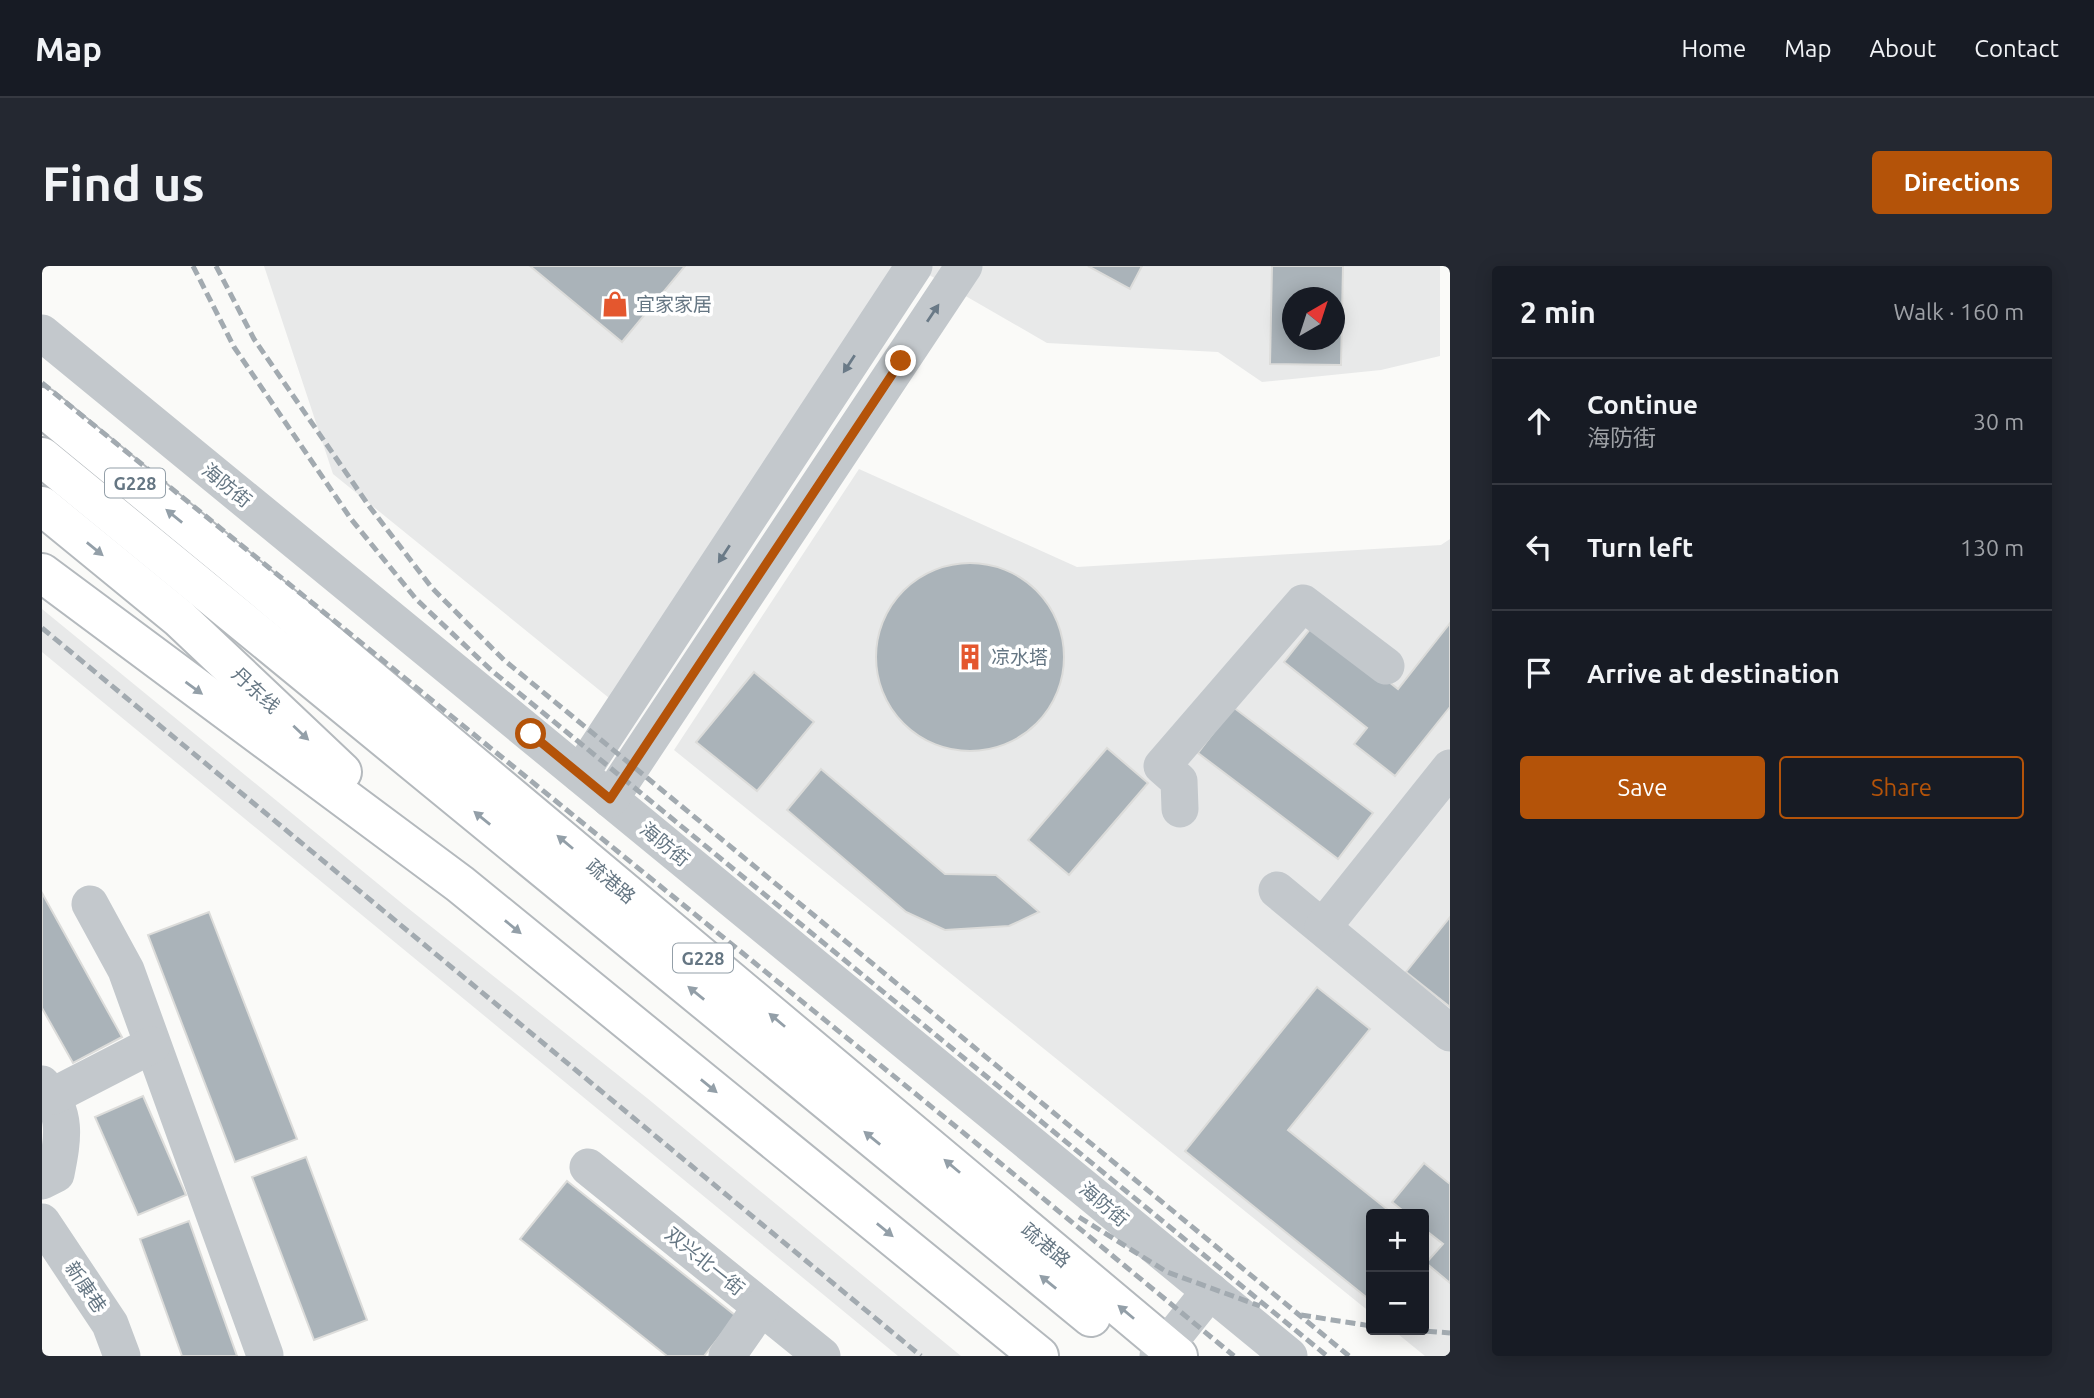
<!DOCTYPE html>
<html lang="en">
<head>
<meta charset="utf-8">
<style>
	body { margin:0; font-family:Ubuntu,"Noto Sans SC",sans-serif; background:#242831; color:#f1f3f6 }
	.controls { position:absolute; right:21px; bottom:21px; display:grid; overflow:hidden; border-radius:7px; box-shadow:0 4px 18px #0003 }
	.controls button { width:63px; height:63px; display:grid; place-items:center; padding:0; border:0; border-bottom:2px solid #363941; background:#171b24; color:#f1f3f6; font:35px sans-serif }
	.compass { position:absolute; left:1240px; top:21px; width:63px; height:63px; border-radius:50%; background:#171b24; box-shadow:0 4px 18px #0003; rotate:39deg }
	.stop { position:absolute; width:21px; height:21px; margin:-16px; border:5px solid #b45309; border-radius:50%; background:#fff }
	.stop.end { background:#b45309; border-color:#fff; box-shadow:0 2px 7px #0008 }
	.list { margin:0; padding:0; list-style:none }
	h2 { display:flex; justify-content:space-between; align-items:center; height:91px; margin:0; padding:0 28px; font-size:30px }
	h2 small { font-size:23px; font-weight:400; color:#9ea1a6 }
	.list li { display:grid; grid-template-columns:46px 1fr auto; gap:21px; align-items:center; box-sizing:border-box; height:126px; padding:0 28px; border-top:2px solid #363941 }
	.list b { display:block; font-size:26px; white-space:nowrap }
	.list p { margin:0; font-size:23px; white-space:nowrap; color:#9ea1a6 }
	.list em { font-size:23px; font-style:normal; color:#9ea1a6 }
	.actions { display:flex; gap:14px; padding:21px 28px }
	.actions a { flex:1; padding:16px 0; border:2px solid #b45309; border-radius:7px; text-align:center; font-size:24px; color:#b45309 }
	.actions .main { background:#b45309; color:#fff }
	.icon { flex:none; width:38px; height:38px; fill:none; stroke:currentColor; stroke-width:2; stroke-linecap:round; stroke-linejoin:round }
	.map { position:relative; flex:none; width:1408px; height:1090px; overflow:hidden; border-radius:7px }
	header { display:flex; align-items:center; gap:42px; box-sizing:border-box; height:98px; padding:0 35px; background:#171b24; border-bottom:2px solid #363941 }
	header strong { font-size:33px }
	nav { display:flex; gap:38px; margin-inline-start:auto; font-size:24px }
	.intro { display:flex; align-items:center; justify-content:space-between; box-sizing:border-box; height:168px; padding:0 42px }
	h1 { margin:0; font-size:49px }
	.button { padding:18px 32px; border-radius:7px; background:#b45309; color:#fff; font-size:24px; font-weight:700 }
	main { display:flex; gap:42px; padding:0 42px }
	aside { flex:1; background:#171b24; border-radius:7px; box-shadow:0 4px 18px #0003 }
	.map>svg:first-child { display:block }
	.built { fill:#e8e9e9; fill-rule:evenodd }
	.building { fill:#aab3b9; stroke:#dcdcda; stroke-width:2; fill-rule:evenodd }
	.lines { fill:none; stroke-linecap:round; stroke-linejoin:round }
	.highway-casing { stroke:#b4b9bd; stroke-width:42 }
	.minor { stroke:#c3c8cc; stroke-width:37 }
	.highway { stroke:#fff; stroke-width:38 }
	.rail { stroke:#a2aab0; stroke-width:5; stroke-dasharray:10 5; stroke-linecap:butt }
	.oneway { fill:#6a7a87 }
	.oneway2 { fill:#939fa8 }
	.route { stroke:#b45309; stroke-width:9 }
	.labels { text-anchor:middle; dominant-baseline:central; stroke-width:7; stroke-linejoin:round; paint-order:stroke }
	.shield { fill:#fff; stroke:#939fa8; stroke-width:2 }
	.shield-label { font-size:18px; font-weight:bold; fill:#657683 }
	.poi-label { font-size:19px; fill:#657683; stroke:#fff; text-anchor:start }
	.street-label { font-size:19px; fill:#657683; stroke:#fff }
</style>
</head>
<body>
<header>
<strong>Map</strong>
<nav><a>Home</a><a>Map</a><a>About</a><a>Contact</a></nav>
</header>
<div class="intro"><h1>Find us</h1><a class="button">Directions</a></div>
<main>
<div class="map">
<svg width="1408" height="1090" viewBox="0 0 1408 1090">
	<rect width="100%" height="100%" fill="#fafaf8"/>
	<g class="built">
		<path d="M 222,0 L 1398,0 L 1398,90 L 1339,104 L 1220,116 L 1176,86 L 1005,77 L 882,6 L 572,436 L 291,208 ZM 1251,32 L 1293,32 L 1293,74 L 1251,74 Z"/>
		<polygon points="817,203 1035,301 1399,279 1408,273 1408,1090 1383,1090 1351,1064 1382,1064 1382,948 1329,948 1329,1047 632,484"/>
		<polygon points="0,343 362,639 605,832 919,1090 856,1090 0,386"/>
	</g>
	<g class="building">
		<polygon points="488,0 643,0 580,76"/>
		<polygon points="1046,0 1100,0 1088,23"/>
		<path d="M 1230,0 L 1301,0 L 1299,99 L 1228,98 ZM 1251,32 L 1293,32 L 1293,74 L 1251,74 Z"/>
		<circle cx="928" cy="391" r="94"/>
		<polygon points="1273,357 1356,423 1408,357 1408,441 1353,510 1312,478 1325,462 1242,396"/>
		<polygon points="712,406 772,456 715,525 654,476"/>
		<polygon points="1191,441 1331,547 1296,593 1156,487"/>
		<polygon points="1065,482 1106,517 1027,609 986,574"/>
		<polygon points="779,503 903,608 954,609 997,646 967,660 903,664 864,646 745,544"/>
		<polygon points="0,627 80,771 31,797 0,742"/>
		<polygon points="167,646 255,873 193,896 106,669"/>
		<polygon points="1408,651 1408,741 1364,706"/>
		<polygon points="1275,721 1328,763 1246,864 1351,948 1329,948 1329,1035 1143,885"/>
		<polygon points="101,830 144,929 96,949 53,851"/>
		<polygon points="264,891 325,1054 272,1074 210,911"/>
		<polygon points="1382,897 1408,918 1408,1017 1384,997 1401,978 1382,963 1382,948 1365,948 1350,936"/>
		<polygon points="525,915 694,1050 662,1090 625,1090 478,973"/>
		<polygon points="147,955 195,1090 140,1090 98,973"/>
	</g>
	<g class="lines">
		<g class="highway-casing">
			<g id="highway">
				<polyline points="0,141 185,293 1136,1090"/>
				<polyline points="0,191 1049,1051"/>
				<polyline points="0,240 137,352 300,506"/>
				<polyline points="0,307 418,618 997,1090"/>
			</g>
		</g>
		<g class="minor">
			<polyline points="0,67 1247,1090"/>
			<polyline points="538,508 872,0"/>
			<polyline points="568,533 922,0"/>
			<polyline points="1138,543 1137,515 1120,500 1261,337 1344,400"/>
			<polyline points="1235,624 1408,767"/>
			<polyline points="48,638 84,704 223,1089"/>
			<polyline points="1281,661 1408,502"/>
			<path d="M 0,818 C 26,847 21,872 14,908 L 0,915"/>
			<polyline points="11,830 110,779"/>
			<polyline points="546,901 780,1090"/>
			<polyline points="0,956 68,1058 80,1090"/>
			<polyline points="685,1090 719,1041"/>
			<polyline points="1116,1090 1168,1025"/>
		</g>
		<use href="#highway" class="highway"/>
		<g class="rail">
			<polyline points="151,0 192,81 309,253 374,333 449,404 1285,1090"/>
			<polyline points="174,0 212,73 327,240 390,322 462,394 1307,1090"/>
			<polyline points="0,117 934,877 1192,1090"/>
			<polyline points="0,362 879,1090"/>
			<polyline points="1037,951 1125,1006 1218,1040"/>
			<polyline points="1259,1049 1329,1060"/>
			<polyline points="1370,1064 1408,1067"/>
		</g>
	</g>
	<defs><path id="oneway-solid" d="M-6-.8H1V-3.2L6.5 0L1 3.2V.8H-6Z" transform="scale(1.75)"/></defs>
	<g class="oneway">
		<use href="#oneway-solid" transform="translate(891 47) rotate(-56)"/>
		<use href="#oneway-solid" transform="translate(807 98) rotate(123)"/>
		<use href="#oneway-solid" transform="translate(682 288) rotate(123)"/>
	</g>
	<g class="oneway2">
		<use href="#oneway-solid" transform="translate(132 250) rotate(-141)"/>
		<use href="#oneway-solid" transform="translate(53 283) rotate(39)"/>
		<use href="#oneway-solid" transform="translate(152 422) rotate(36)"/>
		<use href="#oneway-solid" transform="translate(259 467) rotate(43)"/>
		<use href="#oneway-solid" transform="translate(440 552) rotate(-141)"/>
		<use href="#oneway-solid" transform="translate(523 576) rotate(-140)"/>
		<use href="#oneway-solid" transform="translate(471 661) rotate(39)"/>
		<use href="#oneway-solid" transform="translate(654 727) rotate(-141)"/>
		<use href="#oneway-solid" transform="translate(735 754) rotate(-140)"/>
		<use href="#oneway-solid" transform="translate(667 820) rotate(39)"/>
		<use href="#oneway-solid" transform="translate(830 872) rotate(-141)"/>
		<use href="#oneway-solid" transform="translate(910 900) rotate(-140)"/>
		<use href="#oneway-solid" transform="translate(843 964) rotate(39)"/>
		<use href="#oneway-solid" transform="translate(1006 1016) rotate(-141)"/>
		<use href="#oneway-solid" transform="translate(1084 1046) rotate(-140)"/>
	</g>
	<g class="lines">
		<polyline class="route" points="489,468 568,533 859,95"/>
	</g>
	<defs>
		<g id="shop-bare" transform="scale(2.1)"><path d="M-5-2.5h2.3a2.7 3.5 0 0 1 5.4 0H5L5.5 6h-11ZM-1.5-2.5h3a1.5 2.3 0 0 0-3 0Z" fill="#e4572e" stroke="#fff" stroke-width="2.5" paint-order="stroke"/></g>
		<g id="building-bare" transform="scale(2.1)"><path d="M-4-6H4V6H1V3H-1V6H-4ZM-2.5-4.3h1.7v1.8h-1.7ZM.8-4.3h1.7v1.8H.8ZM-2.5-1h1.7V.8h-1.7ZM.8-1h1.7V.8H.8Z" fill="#e4572e" stroke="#fff" stroke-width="2.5" paint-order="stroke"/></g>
	</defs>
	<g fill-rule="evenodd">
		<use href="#shop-bare" x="573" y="38"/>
		<use href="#building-bare" x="928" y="391"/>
	</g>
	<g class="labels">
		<g class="shield">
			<rect x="63" y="202.5" width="60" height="29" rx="5"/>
			<rect x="631" y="677.5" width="60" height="29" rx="5"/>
		</g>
		<g class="shield-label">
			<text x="93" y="217">G228</text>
			<text x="661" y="692">G228</text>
		</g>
		<g class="poi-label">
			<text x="594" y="38">宜家家居</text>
			<text x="949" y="391">凉水塔</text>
		</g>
		<g class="street-label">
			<text transform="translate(185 219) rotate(39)">海防街</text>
			<text transform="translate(214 424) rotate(43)">丹东线</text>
			<text transform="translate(623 578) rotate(39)">海防街</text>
			<text transform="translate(569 615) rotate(40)">疏港路</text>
			<text transform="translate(1062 938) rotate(40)">海防街</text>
			<text transform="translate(1004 979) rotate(40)">疏港路</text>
			<text transform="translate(663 995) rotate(39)">双兴北一街</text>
			<text transform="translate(44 1021) rotate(56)">新康巷</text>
		</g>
	</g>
</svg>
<div class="controls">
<button>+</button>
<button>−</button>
</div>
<svg class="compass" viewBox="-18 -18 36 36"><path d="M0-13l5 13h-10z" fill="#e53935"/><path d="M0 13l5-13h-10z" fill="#9ea1a6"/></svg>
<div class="stop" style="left:489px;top:468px"></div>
<div class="stop end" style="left:859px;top:95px"></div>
</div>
<aside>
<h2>2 min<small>Walk · 160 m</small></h2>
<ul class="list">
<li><svg class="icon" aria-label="ahead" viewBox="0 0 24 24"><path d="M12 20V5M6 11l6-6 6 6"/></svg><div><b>Continue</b><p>海防街</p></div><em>30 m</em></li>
<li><svg class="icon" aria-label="left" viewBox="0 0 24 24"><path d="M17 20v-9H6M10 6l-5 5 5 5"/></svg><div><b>Turn left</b></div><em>130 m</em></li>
<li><svg class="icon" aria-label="arrive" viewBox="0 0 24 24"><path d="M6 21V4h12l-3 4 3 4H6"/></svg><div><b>Arrive at destination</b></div></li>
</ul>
<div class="actions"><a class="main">Save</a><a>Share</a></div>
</aside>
</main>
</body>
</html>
